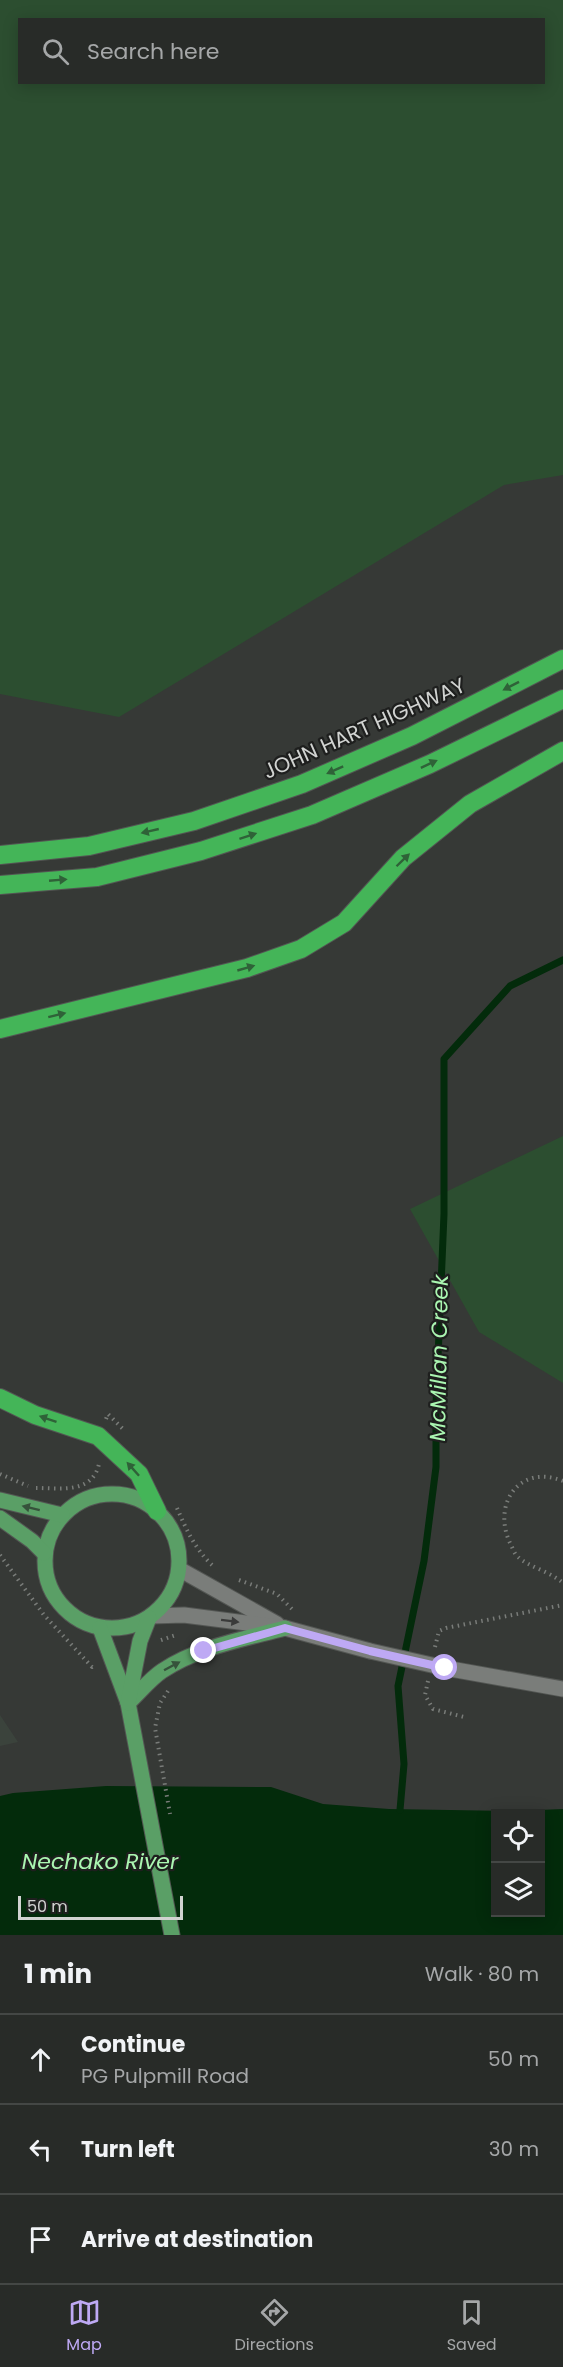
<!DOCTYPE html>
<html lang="en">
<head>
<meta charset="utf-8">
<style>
	body { margin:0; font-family:Poppins,sans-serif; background:#343734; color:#f1f3f6 }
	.controls { position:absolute; right:18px; bottom:18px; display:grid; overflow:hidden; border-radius:0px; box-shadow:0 3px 15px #0003 }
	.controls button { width:54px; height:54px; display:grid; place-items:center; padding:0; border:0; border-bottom:2px solid #444745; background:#282b28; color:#f1f3f6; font:30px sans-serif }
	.scale { position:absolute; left:18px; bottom:15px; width:165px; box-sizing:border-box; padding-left:6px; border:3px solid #d1d3d1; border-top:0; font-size:16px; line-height:21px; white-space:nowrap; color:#d1d3d1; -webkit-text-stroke:4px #1e1f1e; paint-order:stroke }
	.stop { position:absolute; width:18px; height:18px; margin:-14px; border:4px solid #bea9f4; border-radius:50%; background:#fff }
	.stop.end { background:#bea9f4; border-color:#fff; box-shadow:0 2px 6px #0008 }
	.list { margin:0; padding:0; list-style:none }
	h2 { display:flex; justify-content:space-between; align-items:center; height:78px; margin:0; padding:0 24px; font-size:26px }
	h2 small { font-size:20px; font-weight:400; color:#a5a7a8 }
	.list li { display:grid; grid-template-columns:39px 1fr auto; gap:18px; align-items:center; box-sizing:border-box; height:90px; padding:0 24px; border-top:2px solid #444745 }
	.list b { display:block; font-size:22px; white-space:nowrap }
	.list p { margin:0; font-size:20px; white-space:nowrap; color:#a5a7a8 }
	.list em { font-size:20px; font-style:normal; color:#a5a7a8 }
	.icon { flex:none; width:33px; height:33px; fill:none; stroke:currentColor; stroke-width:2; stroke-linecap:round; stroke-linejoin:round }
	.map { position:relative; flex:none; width:563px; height:1935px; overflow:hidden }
	.search { position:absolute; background:#282b28; box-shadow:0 3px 15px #0003; left:18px; right:18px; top:18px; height:66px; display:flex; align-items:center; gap:15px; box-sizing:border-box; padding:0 21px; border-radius:0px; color:#a5a7a8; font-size:22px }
	.sheet { height:348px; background:#282b28 }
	nav { display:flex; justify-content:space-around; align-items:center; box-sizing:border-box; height:84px; border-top:2px solid #444745; background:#282b28; font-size:16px; color:#a5a7a8 }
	nav a { display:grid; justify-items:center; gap:3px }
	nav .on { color:#bea9f4 }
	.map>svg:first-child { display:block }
	.built { fill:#3b433c }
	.green { fill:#2c4e30; fill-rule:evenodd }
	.water { fill:#032b0b; fill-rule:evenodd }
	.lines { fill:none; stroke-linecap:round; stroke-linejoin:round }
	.stream { stroke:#032b0b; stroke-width:7 }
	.minor-casing { stroke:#535653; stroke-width:17 }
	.major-casing { stroke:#535653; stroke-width:17 }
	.highway-casing { stroke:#535653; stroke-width:20 }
	.path { stroke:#797c79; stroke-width:4; stroke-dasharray:1.5 4.5; stroke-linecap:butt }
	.minor { stroke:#7a7d7a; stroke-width:15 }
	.major { stroke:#5a9f66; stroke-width:15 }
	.highway { stroke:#44b558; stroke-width:18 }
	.minor-bridge-casing { stroke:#535653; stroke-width:17; stroke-linecap:butt }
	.minor-bridge { stroke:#7a7d7a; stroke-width:15 }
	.oneway { fill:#2f6238 }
	.oneway2 { fill:#36523b }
	.oneway3 { fill:#3a3b3a }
	.route { stroke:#bea9f4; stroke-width:8 }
	.labels { text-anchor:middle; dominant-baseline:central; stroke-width:4.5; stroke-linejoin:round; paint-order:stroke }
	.street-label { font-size:21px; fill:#d1d3d1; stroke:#1e1f1e }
	.water-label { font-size:22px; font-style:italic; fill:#aaf6b1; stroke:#1e1f1e }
</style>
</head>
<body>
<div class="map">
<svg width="563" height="1935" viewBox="0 0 563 1935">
	<rect width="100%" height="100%" fill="#363936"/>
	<polygon class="built" points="0,1715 18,1742 0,1746"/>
	<g class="green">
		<path d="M 0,0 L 563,0 L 563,475 L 504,485 L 119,717 L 0,694 ZM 20,20 L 544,20 L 544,82 L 20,82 Z"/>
		<polygon points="563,1136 563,1383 479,1332 410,1209"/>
	</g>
	<path class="water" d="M 106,1786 L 271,1787 L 323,1804 L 389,1809 L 514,1811 L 563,1809 L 563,1935 L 0,1935 L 0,1796 L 13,1793 ZM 496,1814 L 540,1814 L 540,1912 L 496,1912 Z"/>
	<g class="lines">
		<polyline class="stream" points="400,1810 404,1764 398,1686 424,1561 436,1467 436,1405 444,1214 444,1059 510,986 563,960"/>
		<g class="minor-casing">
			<g id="minor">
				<polyline points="179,1569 277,1624"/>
				<polyline points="151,1616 184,1615 285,1628 370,1651"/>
				<polyline points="445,1668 563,1689"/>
			</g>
		</g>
		<g class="major-casing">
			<g id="major">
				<circle cx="112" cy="1561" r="67"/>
				<polyline points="0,1500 62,1515"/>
				<polyline points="0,1518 32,1541 44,1553"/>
				<polyline points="100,1628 128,1703 172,1935"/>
				<path d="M 128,1703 C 139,1693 150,1679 162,1671 C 198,1647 244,1639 285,1628"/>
				<polyline points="128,1703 140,1641 149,1618"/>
			</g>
		</g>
		<g class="highway-casing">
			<g id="highway">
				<polyline points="0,855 89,846 194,821 302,784 412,736 563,659"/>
				<polyline points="0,885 97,877 201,851 312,815 430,764 563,699"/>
				<polyline points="0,1029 247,968 301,949 344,923 403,858 470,804 563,751"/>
				<polyline points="0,1398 35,1415 98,1436 139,1474 157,1511"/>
			</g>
		</g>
		<g class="path">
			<polyline points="106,1419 108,1414 125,1431"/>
			<polyline points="0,1474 28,1486"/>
			<path d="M 563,1481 C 518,1463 491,1506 511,1545 C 513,1549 515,1555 518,1557 C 529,1567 551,1572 563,1583"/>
			<path d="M 36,1488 C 61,1488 92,1494 99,1464"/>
			<path d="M 177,1508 C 186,1529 195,1549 212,1565"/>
			<polyline points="0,1555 44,1615 92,1667 95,1665"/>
			<polyline points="239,1580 277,1594 294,1611"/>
			<polyline points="161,1640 176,1635"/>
			<polyline points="435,1647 439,1631 446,1628 563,1605"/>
			<polyline points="428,1681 425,1695 433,1709 464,1717"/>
			<polyline points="168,1691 160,1703 155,1728 170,1814"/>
		</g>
		<use href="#minor" class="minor"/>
		<use href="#major" class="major"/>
		<use href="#highway" class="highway"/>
		<g class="minor-bridge-casing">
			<polyline id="minor-bridge" points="370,1651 445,1668"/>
		</g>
		<use href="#minor-bridge" class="minor-bridge"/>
	</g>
	<defs><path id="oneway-solid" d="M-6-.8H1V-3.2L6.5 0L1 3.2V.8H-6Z" transform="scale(1.5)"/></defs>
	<g class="oneway">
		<use href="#oneway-solid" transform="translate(511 686) rotate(153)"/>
		<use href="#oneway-solid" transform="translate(429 764) rotate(-25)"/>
		<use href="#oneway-solid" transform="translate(335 770) rotate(156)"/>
		<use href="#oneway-solid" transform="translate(150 831) rotate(167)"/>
		<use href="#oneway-solid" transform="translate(248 836) rotate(-18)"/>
		<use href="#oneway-solid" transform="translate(403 860) rotate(-44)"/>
		<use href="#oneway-solid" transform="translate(58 880) rotate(-5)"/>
		<use href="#oneway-solid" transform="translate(246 968) rotate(-16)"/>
		<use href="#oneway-solid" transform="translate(57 1015) rotate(-14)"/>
		<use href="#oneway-solid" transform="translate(48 1419) rotate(-161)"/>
		<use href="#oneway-solid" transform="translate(133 1469) rotate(-132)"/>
	</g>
	<g class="oneway2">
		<use href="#oneway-solid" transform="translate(31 1508) rotate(-166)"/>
		<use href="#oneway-solid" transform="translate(172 1666) rotate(-28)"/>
	</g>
	<use class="oneway3" href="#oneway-solid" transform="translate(230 1621) rotate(7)"/>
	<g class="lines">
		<polyline class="route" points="204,1651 285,1628 370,1651 445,1668"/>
	</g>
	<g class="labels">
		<g class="street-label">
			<text transform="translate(364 728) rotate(-24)">JOHN HART HIGHWAY</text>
		</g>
		<g class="water-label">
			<text transform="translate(439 1358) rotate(-89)">McMillan Creek</text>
			<text x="100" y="1861">Nechako River</text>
		</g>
	</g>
</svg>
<div class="controls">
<button><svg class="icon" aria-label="locate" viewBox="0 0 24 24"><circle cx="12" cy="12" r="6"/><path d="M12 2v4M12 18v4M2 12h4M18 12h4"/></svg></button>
<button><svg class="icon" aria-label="layers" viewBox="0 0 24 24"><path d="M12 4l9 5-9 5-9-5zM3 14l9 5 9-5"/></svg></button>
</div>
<div class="scale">50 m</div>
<div class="stop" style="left:445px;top:1668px"></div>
<div class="stop end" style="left:204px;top:1651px"></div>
<div class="search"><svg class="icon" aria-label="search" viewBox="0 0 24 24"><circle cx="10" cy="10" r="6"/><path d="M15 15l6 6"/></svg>Search here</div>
</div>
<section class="sheet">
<h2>1 min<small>Walk · 80 m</small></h2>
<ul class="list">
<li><svg class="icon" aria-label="ahead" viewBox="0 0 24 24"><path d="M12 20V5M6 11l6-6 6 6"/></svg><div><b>Continue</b><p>PG Pulpmill Road</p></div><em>50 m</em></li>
<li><svg class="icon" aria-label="left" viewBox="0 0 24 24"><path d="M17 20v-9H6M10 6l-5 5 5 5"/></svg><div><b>Turn left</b></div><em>30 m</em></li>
<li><svg class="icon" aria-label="arrive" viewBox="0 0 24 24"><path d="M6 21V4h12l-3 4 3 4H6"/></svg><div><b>Arrive at destination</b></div></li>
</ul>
</section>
<nav>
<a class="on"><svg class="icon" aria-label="map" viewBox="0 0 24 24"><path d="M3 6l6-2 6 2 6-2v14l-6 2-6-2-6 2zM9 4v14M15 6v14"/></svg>Map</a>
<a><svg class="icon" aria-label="directions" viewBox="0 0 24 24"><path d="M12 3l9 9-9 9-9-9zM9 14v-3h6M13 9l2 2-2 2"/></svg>Directions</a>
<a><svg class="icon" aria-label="saved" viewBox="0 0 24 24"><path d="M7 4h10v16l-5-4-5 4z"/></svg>Saved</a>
</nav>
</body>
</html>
